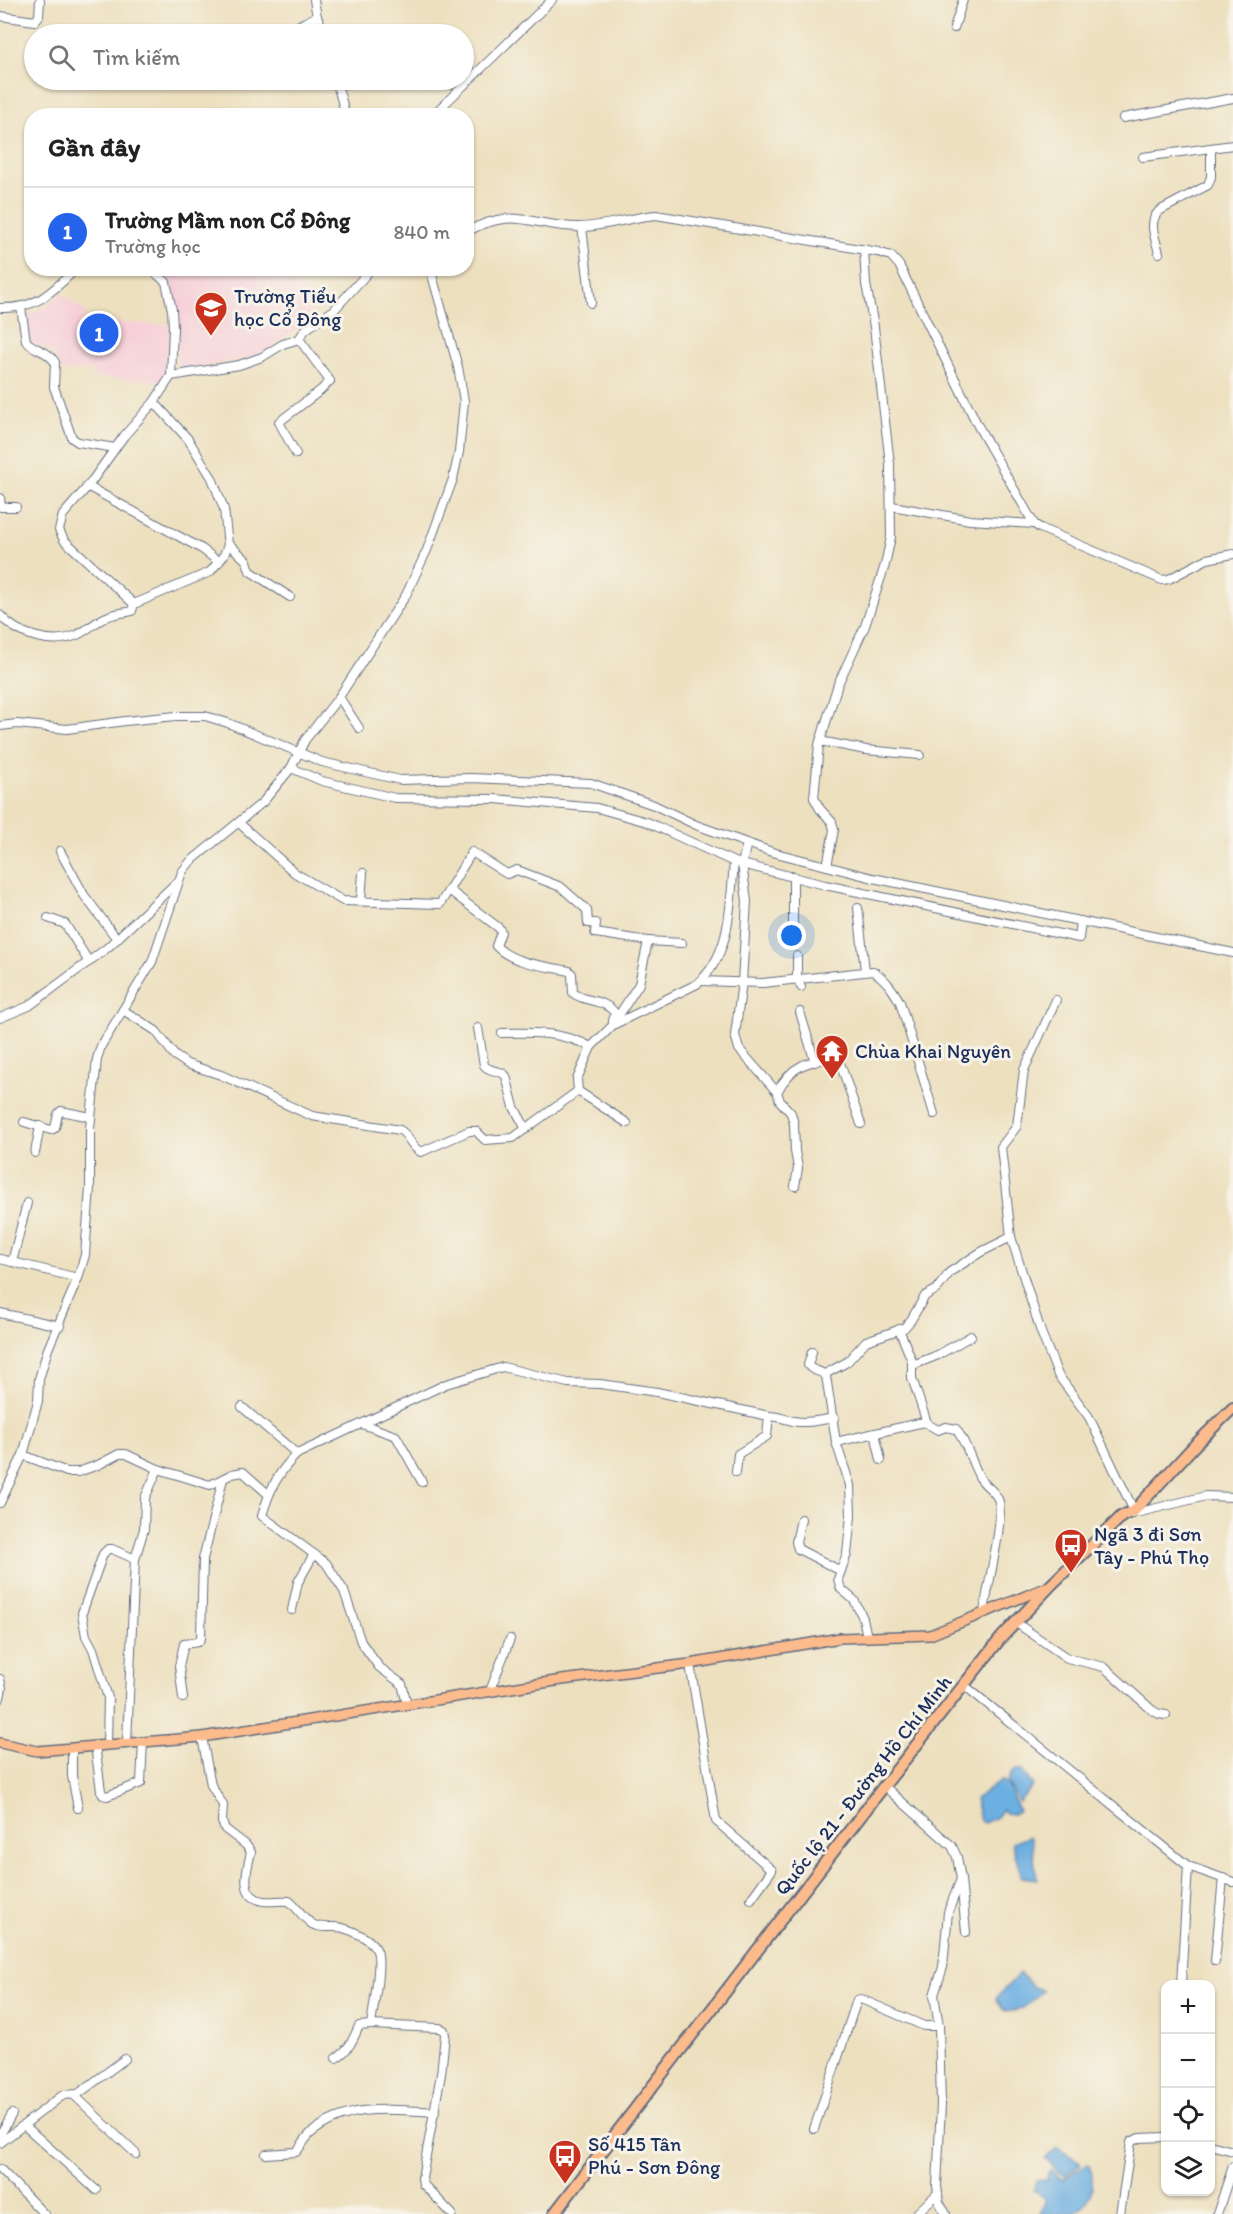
<!DOCTYPE html>
<html lang="vi">
<head>
<meta charset="utf-8">
<style>
	body { margin:0; font-family:Itim,sans-serif; background:#f6f6f6; color:#222 }
	.controls { position:absolute; right:18px; bottom:18px; display:grid; overflow:hidden; border-radius:12px; box-shadow:0 2px 4px #0004 }
	.controls button { width:54px; height:54px; display:grid; place-items:center; padding:0; border:0; border-bottom:2px solid #e0e0e0; background:#fff; color:#222; font:30px sans-serif }
	.you { position:absolute; left:792px; top:936px; width:21px; height:21px; margin:-15px; border:4px solid #fff; border-radius:50%; background:#1a73e8; box-shadow:0 0 0 9px #1a73e833 }
	.badge { display:grid; place-items:center; width:39px; height:39px; border-radius:50%; background:#2563eb; color:#fff; font-size:20px; font-weight:700 }
	.pin { position:absolute; translate:-50% -50%; border:3px solid #fff; box-shadow:0 2px 6px #0006 }
	.list { margin:0; padding:0; list-style:none }
	h2 { display:flex; justify-content:space-between; align-items:center; height:78px; margin:0; padding:0 24px; font-size:26px }
	h2 small { font-size:20px; font-weight:400; color:#767676 }
	.list li { display:grid; grid-template-columns:39px 1fr auto; gap:18px; align-items:center; box-sizing:border-box; height:90px; padding:0 24px; border-top:2px solid #e0e0e0 }
	.list b { display:block; font-size:22px; white-space:nowrap }
	.list p { margin:0; font-size:20px; white-space:nowrap; color:#767676 }
	.list em { font-size:20px; font-style:normal; color:#767676 }
	.icon { flex:none; width:33px; height:33px; fill:none; stroke:currentColor; stroke-width:2; stroke-linecap:round; stroke-linejoin:round }
	.map { position:relative; flex:none; width:1233px; height:2214px; overflow:hidden }
	.search { position:absolute; background:#fff; box-shadow:0 2px 4px #0004; left:24px; top:24px; width:450px; height:66px; display:flex; align-items:center; gap:15px; box-sizing:border-box; padding:0 21px; border-radius:33px; color:#767676; font-size:22px }
	.panel { position:absolute; background:#fff; box-shadow:0 2px 4px #0004; left:24px; top:108px; width:450px; height:168px; border-radius:24px }
	.map>svg:first-child { display:block }
	.built { fill:#f6cfd8 }
	.water { fill:#6cafe1; stroke:#446fa0; stroke-width:1.5 }
	.lines { fill:none; stroke-linecap:round; stroke-linejoin:round }
	.minor-casing { stroke:#646d80; stroke-width:10 }
	.major-casing { stroke:#646d80; stroke-width:12 }
	.highway-casing { stroke:#646d80; stroke-width:14 }
	.minor { stroke:#fff; stroke-width:8 }
	.major { stroke:#fbbb8d; stroke-width:9 }
	.highway { stroke:#fbbb8d; stroke-width:10 }
	.labels { text-anchor:middle; dominant-baseline:central; stroke-width:6; stroke-linejoin:round; paint-order:stroke }
	.poi-label { font-size:20px; fill:#1b2f5e; stroke:#f7f3e8; text-anchor:start }
	.street-label { font-size:20px; fill:#1b2f5e; stroke:#f7f3e8 }
</style>
</head>
<body>
<div class="map">
<svg width="1233" height="2214" viewBox="0 0 1233 2214">
	<rect width="100%" height="100%" fill="#f7f3e8"/>
	<filter id="ink" filterUnits="userSpaceOnUse"><feTurbulence type="fractalNoise" baseFrequency=".0167" numOctaves="2"/><feDisplacementMap in="SourceGraphic" scale="12" xChannelSelector="R" yChannelSelector="G"/><feConvolveMatrix kernelMatrix="1 2 1 2 8 2 1 2 1" color-interpolation-filters="sRGB"/></filter>
	<filter id="wash" filterUnits="userSpaceOnUse"><feTurbulence type="fractalNoise" baseFrequency=".008" numOctaves="4" result="noise"/><feDisplacementMap in="SourceGraphic" scale="24" xChannelSelector="R" yChannelSelector="G"/><feGaussianBlur stdDeviation="1.35" result="paint"/><feColorMatrix in="noise" values="0 0 0 0 0 0 0 0 0 0 0 0 0 0 0 0 0 1.4 0 .05"/><feComposite in="paint" operator="in"/></filter>
	<g filter="url(#wash)">
		<rect width="100%" height="100%" fill="#ede0bf"/>
		<g class="built">
			<polygon points="166,269 288,269 297,286 303,290 314,316 274,347 250,358 178,371 177,317"/>
			<polygon points="60,293 86,312 85,321 170,325 169,373 166,381 92,377 91,370 61,371 54,355 47,348 30,343 25,316 46,307"/>
		</g>
		<g class="water">
			<polygon points="1016,1770 1021,1770 1033,1785 1019,1802 1007,1782 1011,1774"/>
			<path d="M 1002,1780 L 1009,1788 L 1019,1811 C 1016,1815 1010,1814 1006,1813 L 1003,1809 L 997,1817 L 984,1823 L 980,1821 L 975,1799 Z"/>
			<polygon points="1028,1837 1031,1838 1037,1879 1022,1877 1021,1875 1012,1843"/>
			<path d="M 1020,1973 L 1033,1987 L 1043,1990 C 1031,2002 1019,2016 1003,2010 L 996,1998 Z"/>
			<polygon points="1057,2148 1080,2162 1080,2165 1064,2176 1045,2159"/>
			<path d="M 1087,2164 L 1090,2165 C 1095,2183 1093,2204 1073,2213 C 1065,2214 1049,2214 1040,2214 L 1046,2199 L 1034,2190 L 1036,2180 L 1047,2180 L 1048,2173 L 1052,2170 L 1061,2179 L 1064,2179 Z"/>
		</g>
	</g>
	<g filter="url(#ink)">
		<g class="lines">
			<g class="minor-casing">
				<g id="minor">
					<polyline points="314,0 317,17 326,34"/>
					<polyline points="0,16 35,21 39,16 40,0"/>
					<polyline points="954,28 963,0"/>
					<path d="M 239,29 C 258,33 277,35 296,27 C 303,24 309,19 317,17"/>
					<polyline points="336,80 346,116"/>
					<polyline points="432,116 552,0"/>
					<polyline points="1123,118 1233,98"/>
					<polyline points="1143,157 1233,145"/>
					<polyline points="582,227 591,303"/>
					<path d="M 466,232 C 516,205 531,227 579,227 C 604,227 631,217 656,215 L 878,252 L 891,256 L 899,265 L 978,426 L 1034,524 L 1040,528 L 1162,580 L 1169,579 L 1207,559 L 1233,554"/>
					<path d="M 1159,253 C 1156,239 1147,223 1159,211 L 1208,185 L 1211,177 L 1211,148"/>
					<path d="M 21,307 L 26,341 C 35,351 46,349 55,362 L 54,387 L 72,438 L 78,442 L 115,448"/>
					<path d="M 0,308 C 38,309 51,292 77,268"/>
					<polyline points="171,376 239,365 262,357 283,344 299,339 305,330 334,310 372,268"/>
					<polyline points="296,454 279,422 321,390 330,381 299,339"/>
					<polyline points="87,486 202,549 219,562"/>
					<polyline points="0,498 1,507 16,507"/>
					<polyline points="892,506 970,520 1034,524"/>
					<polyline points="228,545 231,546 247,561 250,571 290,597"/>
					<polyline points="134,604 64,540 59,530 63,515 89,485 124,436 154,402"/>
					<path d="M 0,615 C 17,635 52,646 77,635 C 88,630 97,620 109,616 C 116,613 125,613 132,611 L 134,604 L 210,572 L 224,555 L 228,545 L 224,509 L 212,478 L 188,439 L 154,402 L 171,376 L 173,328 L 172,310 L 166,282 L 154,272"/>
					<polyline points="339,697 359,728"/>
					<polyline points="0,726 17,724 67,729 125,721 176,716 205,716 228,723 322,762 400,780 471,778 591,783 654,805 696,825 772,852 873,878 1233,953"/>
					<polyline points="820,741 866,750 920,755"/>
					<polyline points="291,768 322,781 395,798 495,799 597,808 647,822 734,862 825,885 1079,938 1081,921"/>
					<polyline points="239,823 295,873 343,901 440,904 472,852 507,874 517,870 561,887 587,910 588,923 596,923 595,933 648,941 639,984 612,1026 591,1047 577,1079 578,1091"/>
					<polyline points="747,843 742,864 747,901 742,982 735,1035 739,1049 777,1092 780,1101 791,1113 794,1124 795,1151 798,1168 795,1186"/>
					<polyline points="60,851 84,895 117,939"/>
					<polyline points="827,866 834,830 832,822 820,809 814,798 819,745 838,684 865,626 885,565 891,537 890,464 874,327 866,284 864,249"/>
					<polyline points="793,876 793,933"/>
					<path d="M 449,890 L 499,928 L 501,932 L 496,946 C 513,964 546,966 569,971 L 572,974 L 573,993 C 586,1003 603,998 615,1013 L 613,1021"/>
					<polyline points="361,901 363,873"/>
					<polyline points="858,908 865,971"/>
					<polyline points="48,918 65,924 89,962"/>
					<polyline points="648,941 682,943"/>
					<polyline points="797,956 797,978 801,987"/>
					<path d="M 701,981 L 763,983 L 873,971 C 886,979 893,990 900,1002 L 934,1114"/>
					<polyline points="1056,1000 1024,1070 1017,1126 1001,1147 1011,1237 1041,1332 1058,1375 1089,1417 1134,1511"/>
					<path d="M 123,1010 L 156,1031 L 174,1055 L 187,1064 L 221,1075 L 312,1116 L 400,1130 C 409,1135 411,1148 421,1152 L 469,1131 L 476,1131 L 485,1140 L 513,1138 L 578,1091"/>
					<polyline points="800,1012 815,1062"/>
					<polyline points="0,1018 29,1006 107,948 176,883"/>
					<path d="M 613,1025 L 697,984 C 732,954 730,904 734,862"/>
					<path d="M 478,1028 L 484,1065 C 490,1073 500,1069 506,1076 L 514,1107 L 526,1129"/>
					<path d="M 502,1033 C 533,1032 563,1032 591,1047"/>
					<polyline points="578,1091 627,1123"/>
					<path d="M 777,1092 C 792,1064 808,1061 838,1057 L 861,1124"/>
					<polyline points="24,1122 51,1130 55,1128 58,1114 61,1111 91,1117"/>
					<polyline points="35,1153 40,1126"/>
					<polyline points="0,1259 78,1278"/>
					<polyline points="12,1262 27,1203"/>
					<polyline points="0,1313 60,1326"/>
					<polyline points="899,1329 912,1361 912,1378 927,1423"/>
					<path d="M 812,1352 L 808,1365 C 812,1372 821,1370 826,1376 L 836,1442 L 850,1485 L 851,1516 L 847,1554 L 838,1579 L 841,1589 L 854,1600 L 863,1618 L 867,1637"/>
					<polyline points="913,1365 938,1355 971,1336"/>
					<polyline points="825,1374 847,1362 866,1341 904,1328 911,1320 925,1296 937,1289 950,1272 981,1252 1011,1237"/>
					<polyline points="242,1407 297,1454"/>
					<polyline points="362,1424 396,1436 422,1482"/>
					<polyline points="875,1433 881,1460"/>
					<path d="M 836,1442 L 924,1422 L 938,1430 L 946,1427 L 956,1429 C 968,1445 971,1462 980,1478 C 985,1486 994,1490 998,1499 C 1006,1516 986,1590 984,1613"/>
					<polyline points="23,1455 67,1472 78,1472 98,1465 119,1454 126,1454 158,1469 210,1485 232,1474 243,1472 268,1494"/>
					<polyline points="736,1472 738,1454 767,1436 769,1416"/>
					<polyline points="0,1503 23,1455 38,1401 39,1379 48,1349 78,1278 85,1255 90,1188 90,1128 97,1059 101,1046 152,962 182,872 190,862 263,802 291,768 305,740 339,697 406,595 427,550 453,479 459,452 464,401 458,367 430,268"/>
					<polyline points="1132,1514 1206,1496 1233,1497"/>
					<polyline points="801,1519 796,1542 798,1549 841,1571"/>
					<polyline points="135,1559 144,1529 145,1498 158,1469"/>
					<polyline points="292,1610 298,1582 314,1554"/>
					<polyline points="1015,1622 1067,1658 1104,1667 1152,1710 1159,1714 1166,1715"/>
					<polyline points="690,1664 716,1821 772,1870 751,1899"/>
					<polyline points="0,1679 2,1688 0,1698"/>
					<polyline points="964,1685 1188,1866 1233,1882"/>
					<polyline points="490,1691 510,1639"/>
					<polyline points="183,1698 179,1666 184,1644 198,1642 201,1638 203,1559 223,1479"/>
					<path d="M 407,1704 L 402,1684 L 379,1667 L 361,1642 L 344,1591 L 326,1563 L 262,1516 C 269,1491 278,1472 297,1454 L 446,1384 L 503,1367 L 568,1383 L 600,1384 L 657,1392 L 769,1416 C 778,1416 784,1419 793,1421 C 807,1424 821,1420 834,1418"/>
					<path d="M 202,1737 L 211,1785 L 223,1805 L 222,1822 L 225,1829 L 246,1845 L 251,1852 C 247,1869 238,1897 264,1901 C 272,1902 281,1900 289,1901 C 297,1907 303,1918 312,1924 C 322,1930 332,1925 343,1928 C 354,1931 372,1939 377,1951 C 382,1964 373,2010 371,2025 L 439,2028 L 444,2030 L 445,2035 L 441,2074 L 422,2178 L 423,2184 L 452,2214"/>
					<polyline points="107,1744 108,1698 93,1649 86,1636 82,1613 103,1554 108,1549 112,1549 135,1559 127,1742"/>
					<polyline points="95,1745 101,1791 103,1795 107,1796 141,1783 143,1741"/>
					<polyline points="72,1748 72,1776 78,1808"/>
					<polyline points="884,1786 952,1846 957,1857 961,1879 948,1912 943,1967 934,1995 939,2026 941,2104 937,2186 939,2202 946,2214"/>
					<polyline points="961,1880 966,1932"/>
					<polyline points="1215,1961 1223,1878"/>
					<polyline points="1181,1984 1188,1866"/>
					<path d="M 336,2058 C 349,2050 353,2040 359,2026 L 371,2025"/>
					<polyline points="74,2095 136,2154"/>
					<polyline points="24,2125 96,2190"/>
					<polyline points="814,2129 857,2000 861,1999 924,2026 939,2026"/>
					<polyline points="0,2135 12,2114"/>
					<polyline points="0,2143 63,2095 78,2094 125,2059"/>
					<polyline points="1210,2145 1233,2151"/>
					<path d="M 266,2154 L 296,2152 C 301,2147 304,2140 310,2134 C 347,2103 391,2109 435,2112"/>
					<polyline points="0,2169 44,2214"/>
					<polyline points="916,2214 938,2193"/>
					<polyline points="1120,2214 1131,2142 1139,2138 1166,2137"/>
					<polyline points="1217,2214 1233,2166"/>
				</g>
			</g>
			<g class="major-casing">
				<polyline id="major" points="0,1743 37,1751 202,1737 562,1680 690,1664 840,1638 930,1635 1050,1586"/>
			</g>
			<g class="highway-casing">
				<polyline id="highway" points="554,2214 884,1786 1001,1638 1051,1585 1122,1516 1134,1511 1195,1445 1233,1408"/>
			</g>
			<use href="#minor" class="minor"/>
			<use href="#major" class="major"/>
			<use href="#highway" class="highway"/>
		</g>
	</g>
	<defs>
		<g id="school-pin" transform="scale(1.725)"><path d="M0 17L-7.5 6A9.5 9.5 0 1 1 7.5 6Z" fill="#c8321e" stroke="#f7f3e8"/><path d="M0-5L7-2L0 1L-7-2ZM-4 1L0 2.5L4 1V4Q0 6-4 4Z" fill="#fff"/></g>
		<g id="temple-pin" transform="scale(1.725)"><path d="M0 17L-7.5 6A9.5 9.5 0 1 1 7.5 6Z" fill="#c8321e" stroke="#f7f3e8"/><path d="M0-6L5-2H3V0L6.5 2.5H4V6H1.5V3h-3V6H-4V2.5H-6.5L-3 0V-2H-5Z" fill="#fff"/></g>
		<g id="bus-pin" transform="scale(1.725)"><path d="M0 17L-7.5 6A9.5 9.5 0 1 1 7.5 6Z" fill="#c8321e" stroke="#f7f3e8"/><path d="M-5-6H5V4H4V6H2V4H-2V6H-4V4H-5ZM-3.5-4V0h7V-4ZM-3.5 1.2v1.5H-2V1.2ZM2 1.2v1.5H3.5V1.2Z" fill="#fff"/></g>
	</defs>
	<g fill-rule="evenodd">
		<use href="#school-pin" x="211" y="308"/>
		<use href="#temple-pin" x="832" y="1051"/>
		<use href="#bus-pin" x="1071" y="1545"/>
		<use href="#bus-pin" x="565" y="2156"/>
	</g>
	<g class="labels">
		<g class="poi-label">
			<text x="234" y="296">Trường Tiểu<tspan x="234" dy="23">học Cổ Đông</tspan></text>
			<text x="855" y="1051">Chùa Khai Nguyên</text>
			<text x="1094" y="1534">Ngã 3 đi Sơn<tspan x="1094" dy="23">Tây - Phú Thọ</tspan></text>
			<text x="588" y="2144">Số 415 Tân<tspan x="588" dy="23">Phú - Sơn Đông</tspan></text>
		</g>
		<g class="street-label">
			<text transform="translate(863 1785) rotate(-52)">Quốc lộ 21 - Đường Hồ Chí Minh</text>
		</g>
	</g>
</svg>
<div class="controls">
<button>+</button>
<button>−</button>
<button><svg class="icon" aria-label="locate" viewBox="0 0 24 24"><circle cx="12" cy="12" r="6"/><path d="M12 2v4M12 18v4M2 12h4M18 12h4"/></svg></button>
<button><svg class="icon" aria-label="layers" viewBox="0 0 24 24"><path d="M12 4l9 5-9 5-9-5zM3 14l9 5 9-5"/></svg></button>
</div>
<div class="you"></div>
<div class="pin badge" style="left:99px;top:333px">1</div>
<div class="search"><svg class="icon" aria-label="search" viewBox="0 0 24 24"><circle cx="10" cy="10" r="6"/><path d="M15 15l6 6"/></svg>Tìm kiếm</div>
<section class="panel">
<h2>Gần đây<small></small></h2>
<ul class="list">
<li><span class="badge">1</span><div><b>Trường Mầm non Cổ Đông</b><p>Trường học</p></div><em>840 m</em></li>
</ul>
</section>
</div>
</body>
</html>
